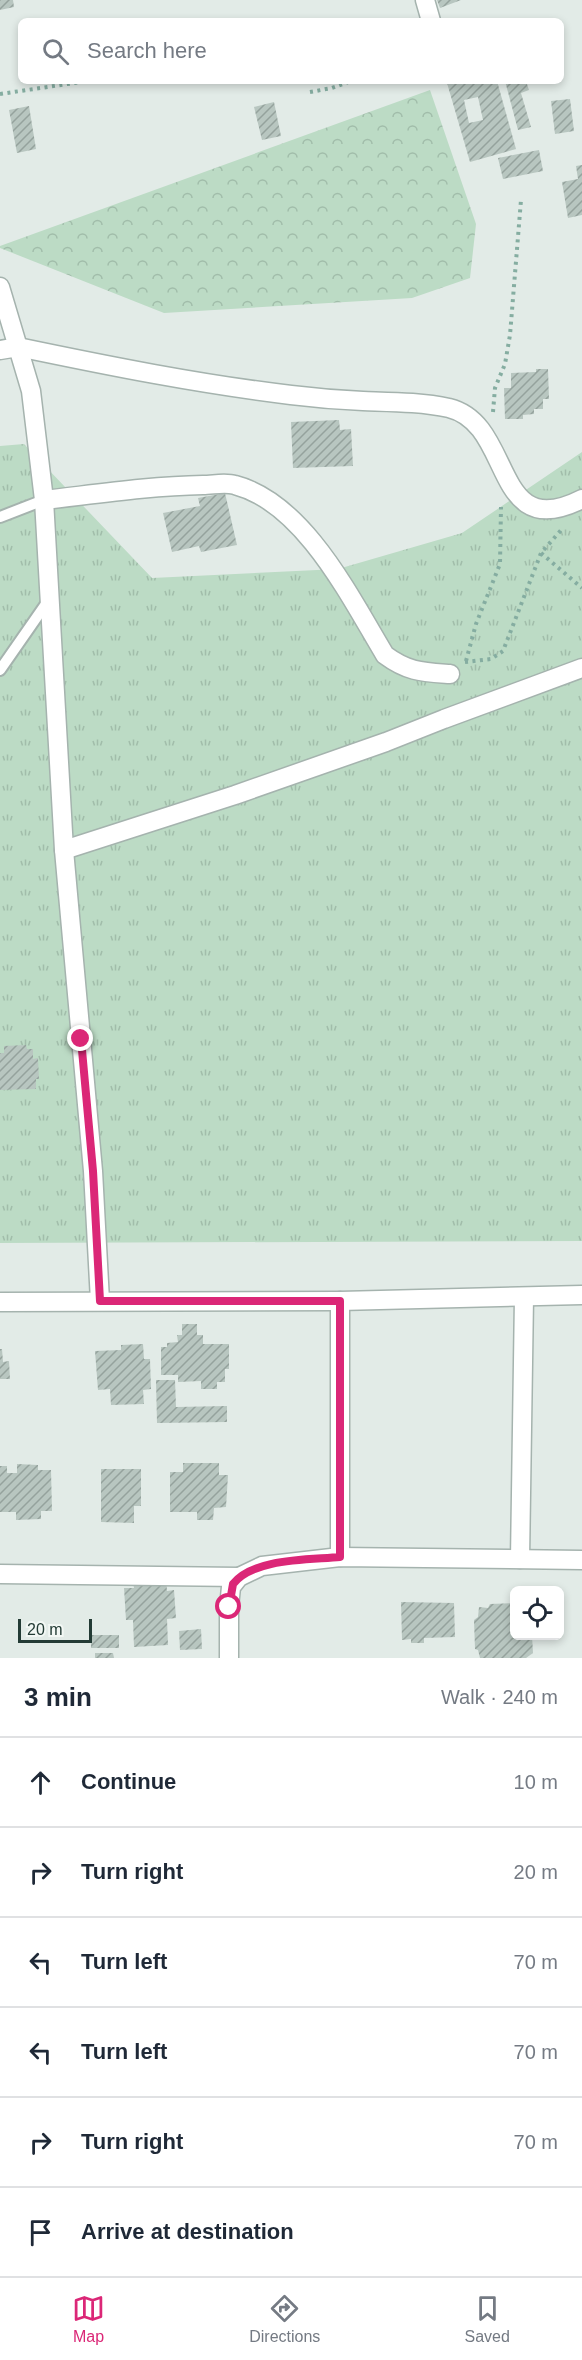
<!DOCTYPE html>
<html lang="en">
<head>
<meta charset="utf-8">
<style>
	body { margin:0; font-family:Helvetica,sans-serif; background:#f2f2f3; color:#1f2937 }
	.controls { position:absolute; right:18px; bottom:18px; display:grid; overflow:hidden; border-radius:9px; box-shadow:0 3px 9px #0003 }
	.controls button { width:54px; height:54px; display:grid; place-items:center; padding:0; border:0; border-bottom:2px solid #e0e1e3; background:#fff; color:#1f2937; font:30px sans-serif }
	.scale { position:absolute; left:18px; bottom:15px; width:74px; box-sizing:border-box; padding-left:6px; border:3px solid #233b35; border-top:0; font-size:16px; line-height:21px; white-space:nowrap; color:#233b35; -webkit-text-stroke:4px #f3f8f5; paint-order:stroke }
	.stop { position:absolute; width:18px; height:18px; margin:-14px; border:4px solid #db2777; border-radius:50%; background:#fff }
	.stop.end { background:#db2777; border-color:#fff; box-shadow:0 2px 6px #0008 }
	.list { margin:0; padding:0; list-style:none }
	h2 { display:flex; justify-content:space-between; align-items:center; height:78px; margin:0; padding:0 24px; font-size:26px }
	h2 small { font-size:20px; font-weight:400; color:#747a83 }
	.list li { display:grid; grid-template-columns:39px 1fr auto; gap:18px; align-items:center; box-sizing:border-box; height:90px; padding:0 24px; border-top:2px solid #e0e1e3 }
	.list b { display:block; font-size:22px; white-space:nowrap }
	.list em { font-size:20px; font-style:normal; color:#747a83 }
	.icon { flex:none; width:33px; height:33px; fill:none; stroke:currentColor; stroke-width:2; stroke-linecap:round; stroke-linejoin:round }
	.map { position:relative; flex:none; width:582px; height:1658px; overflow:hidden }
	.search { position:absolute; background:#fff; box-shadow:0 3px 9px #0003; left:18px; right:18px; top:18px; height:66px; display:flex; align-items:center; gap:15px; box-sizing:border-box; padding:0 21px; border-radius:9px; color:#747a83; font-size:22px }
	.sheet { height:618px; background:#fff }
	nav { display:flex; justify-content:space-around; align-items:center; box-sizing:border-box; height:84px; border-top:2px solid #e0e1e3; background:#fff; font-size:16px; color:#747a83 }
	nav a { display:grid; justify-items:center; gap:3px }
	nav .on { color:#db2777 }
	.map>svg:first-child { display:block }
	.grass { fill:url(#grass-tufts) }
	.forest { fill:url(#forest-crowns) }
	.building { fill:url(#building-hatch); fill-rule:evenodd }
	.lines { fill:none; stroke-linecap:round; stroke-linejoin:round }
	.service-casing { stroke:#a5b3ae; stroke-width:14 }
	.minor-casing { stroke:#a5b3ae; stroke-width:21 }
	.path { stroke:#85ada1; stroke-width:4; stroke-dasharray:3 4.5; stroke-linecap:butt }
	.service { stroke:#fff; stroke-width:10 }
	.minor { stroke:#fff; stroke-width:18 }
	.route { stroke:#db2777; stroke-width:8 }
</style>
</head>
<body>
<div class="map">
<svg width="582" height="1658" viewBox="0 0 582 1658">
	<defs>
		<pattern id="grass-tufts" width="24" height="20" patternUnits="userSpaceOnUse" patternTransform="scale(1.5)"><rect width="24" height="20" fill="#bcdbc5"/><path d="M3 7l-1-3M5 7V3M7 7l1-3M15 17l-1-3M17 17v-4M19 17l1-3" fill="none" stroke="#a1bdaa"/></pattern>
		<pattern id="forest-crowns" width="20" height="18" patternUnits="userSpaceOnUse" patternTransform="scale(1.5)"><rect width="20" height="18" fill="#bcdbc5"/><path d="M2 6a3 3 0 1 1 6 0M12 15a3 3 0 1 1 6 0" fill="none" stroke="#a1bdaa"/></pattern>
		<pattern id="building-hatch" width="6" height="6" patternUnits="userSpaceOnUse" patternTransform="scale(1.5)"><rect width="6" height="6" fill="#b8c6c0"/><path d="M-1 1l2-2M0 6l6-6M5 7l2-2" fill="none" stroke="#95a29d"/></pattern>
	</defs>
	<rect width="100%" height="100%" fill="#e2ebe7"/>
	<polygon class="grass" points="24,444 152,578 338,569 462,533 582,452 582,1241 0,1243 0,446"/>
	<polygon class="forest" points="430,90 476,224 470,278 412,298 164,313 0,248 0,246"/>
	<g class="building">
		<polygon points="0,0 13,0 14,7 0,10"/>
		<polygon points="437,0 461,0 440,8"/>
		<path d="M 456,81 L 497,81 L 516,149 L 470,162 L 447,83 ZM 478,97 L 483,120 L 469,123 L 464,100 Z"/>
		<polygon points="505,81 526,81 529,90 521,93 531,127 518,130"/>
		<polygon points="570,99 574,131 555,134 551,101"/>
		<polygon points="274,102 281,136 262,140 254,107"/>
		<polygon points="29,106 36,149 17,153 9,110"/>
		<polygon points="539,150 543,171 503,179 498,158"/>
		<polygon points="582,165 582,215 568,218 562,182 578,179 576,166"/>
		<polygon points="536,369 548,369 549,399 543,399 543,409 534,409 534,414 523,415 523,419 505,419 504,388 511,388 511,373 536,372"/>
		<polygon points="339,420 340,430 351,429 353,466 293,468 291,422"/>
		<polygon points="225,493 237,545 201,552 199,546 172,552 163,513 200,506 198,498"/>
		<polygon points="26,1045 27,1049 33,1049 33,1059 38,1058 39,1079 36,1079 36,1089 0,1090 0,1053 4,1053 4,1046"/>
		<polygon points="182,1324 197,1324 197,1335 203,1335 203,1344 229,1344 229,1369 225,1369 225,1382 217,1382 217,1389 201,1389 201,1381 178,1382 178,1375 161,1375 161,1347 167,1347 167,1343 178,1342 177,1335 182,1335"/>
		<polygon points="143,1344 144,1359 150,1359 151,1389 143,1390 144,1404 111,1405 110,1389 98,1390 95,1351 121,1350 121,1345"/>
		<polygon points="0,1349 2,1349 3,1362 9,1361 10,1379 0,1379"/>
		<polygon points="156,1380 175,1380 176,1407 227,1406 227,1422 157,1423"/>
		<polygon points="183,1463 219,1463 219,1475 228,1475 226,1507 214,1508 213,1520 197,1520 197,1512 170,1512 170,1472 183,1472"/>
		<polygon points="17,1464 38,1465 38,1470 51,1470 52,1511 41,1511 41,1519 16,1520 16,1512 0,1512 0,1466 7,1466 7,1473 17,1473"/>
		<polygon points="101,1469 141,1469 141,1506 134,1506 134,1523 101,1522"/>
		<polygon points="166,1579 167,1591 174,1590 176,1618 167,1619 168,1645 134,1647 133,1620 126,1620 124,1588 134,1588 133,1580"/>
		<polygon points="401,1602 454,1603 455,1637 424,1638 424,1643 411,1643 411,1639 402,1640"/>
		<polygon points="514,1603 514,1636 532,1636 533,1653 526,1658 480,1658 478,1650 475,1649 474,1620 478,1617 479,1607 488,1608 490,1604"/>
		<polygon points="201,1629 202,1649 180,1650 179,1631"/>
		<rect x="91" y="1635" width="28" height="13"/>
		<polygon points="95,1653 113,1653 114,1658 95,1658"/>
	</g>
	<g class="lines">
		<g class="service-casing">
			<g id="service">
				<polyline points="0,517 44,500"/>
				<polyline points="0,670 48,601"/>
			</g>
		</g>
		<g class="minor-casing">
			<g id="minor">
				<polyline points="425,0 431,21"/>
				<polyline points="0,287 31,391 44,500 64,850 93,1171 100,1301"/>
				<path d="M 0,350 L 18,347 C 109,366 199,384 291,395 C 315,398 339,400 363,401 C 392,402 421,402 449,408 C 515,424 491,545 582,499"/>
				<path d="M 44,500 C 97,494 150,486 203,485 C 213,485 225,482 235,485 C 304,503 350,597 385,655 C 408,672 422,672 450,674"/>
				<polyline points="64,850 235,795 386,742 444,719 582,668"/>
				<polyline points="0,1302 340,1301 582,1295"/>
				<polyline points="340,1557 340,1301"/>
				<polyline points="520,1559 524,1297"/>
				<polyline points="0,1574 239,1577"/>
				<polyline points="229,1658 229,1607 231,1587 239,1577 262,1566 340,1557 582,1560"/>
			</g>
		</g>
		<g class="path">
			<polyline points="310,92 332,88 351,81"/>
			<polyline points="0,94 88,81"/>
			<polyline points="493,412 495,388 505,364 510,335 521,200"/>
			<polyline points="541,553 582,588"/>
			<polyline points="466,661 476,624 500,564 501,507"/>
			<polyline points="465,662 491,659 503,651 541,553 562,529"/>
		</g>
		<use href="#service" class="service"/>
		<use href="#minor" class="minor"/>
	</g>
	<g class="lines">
		<path class="route" d="M 81,1039 L 93,1171 L 100,1301 L 340,1301 L 340,1557 C 310,1560 253,1558 233,1584 L 229,1607"/>
	</g>
</svg>
<div class="controls">
<button><svg class="icon" aria-label="locate" viewBox="0 0 24 24"><circle cx="12" cy="12" r="6"/><path d="M12 2v4M12 18v4M2 12h4M18 12h4"/></svg></button>
</div>
<div class="scale">20 m</div>
<div class="stop" style="left:229px;top:1607px"></div>
<div class="stop end" style="left:81px;top:1039px"></div>
<div class="search"><svg class="icon" aria-label="search" viewBox="0 0 24 24"><circle cx="10" cy="10" r="6"/><path d="M15 15l6 6"/></svg>Search here</div>
</div>
<section class="sheet">
<h2>3 min<small>Walk · 240 m</small></h2>
<ul class="list">
<li><svg class="icon" aria-label="ahead" viewBox="0 0 24 24"><path d="M12 20V5M6 11l6-6 6 6"/></svg><div><b>Continue</b></div><em>10 m</em></li>
<li><svg class="icon" aria-label="right" viewBox="0 0 24 24"><path d="M7 20v-9h11M14 6l5 5-5 5"/></svg><div><b>Turn right</b></div><em>20 m</em></li>
<li><svg class="icon" aria-label="left" viewBox="0 0 24 24"><path d="M17 20v-9H6M10 6l-5 5 5 5"/></svg><div><b>Turn left</b></div><em>70 m</em></li>
<li><svg class="icon" aria-label="left" viewBox="0 0 24 24"><path d="M17 20v-9H6M10 6l-5 5 5 5"/></svg><div><b>Turn left</b></div><em>70 m</em></li>
<li><svg class="icon" aria-label="right" viewBox="0 0 24 24"><path d="M7 20v-9h11M14 6l5 5-5 5"/></svg><div><b>Turn right</b></div><em>70 m</em></li>
<li><svg class="icon" aria-label="arrive" viewBox="0 0 24 24"><path d="M6 21V4h12l-3 4 3 4H6"/></svg><div><b>Arrive at destination</b></div></li>
</ul>
</section>
<nav>
<a class="on"><svg class="icon" aria-label="map" viewBox="0 0 24 24"><path d="M3 6l6-2 6 2 6-2v14l-6 2-6-2-6 2zM9 4v14M15 6v14"/></svg>Map</a>
<a><svg class="icon" aria-label="directions" viewBox="0 0 24 24"><path d="M12 3l9 9-9 9-9-9zM9 14v-3h6M13 9l2 2-2 2"/></svg>Directions</a>
<a><svg class="icon" aria-label="saved" viewBox="0 0 24 24"><path d="M7 4h10v16l-5-4-5 4z"/></svg>Saved</a>
</nav>
</body>
</html>
